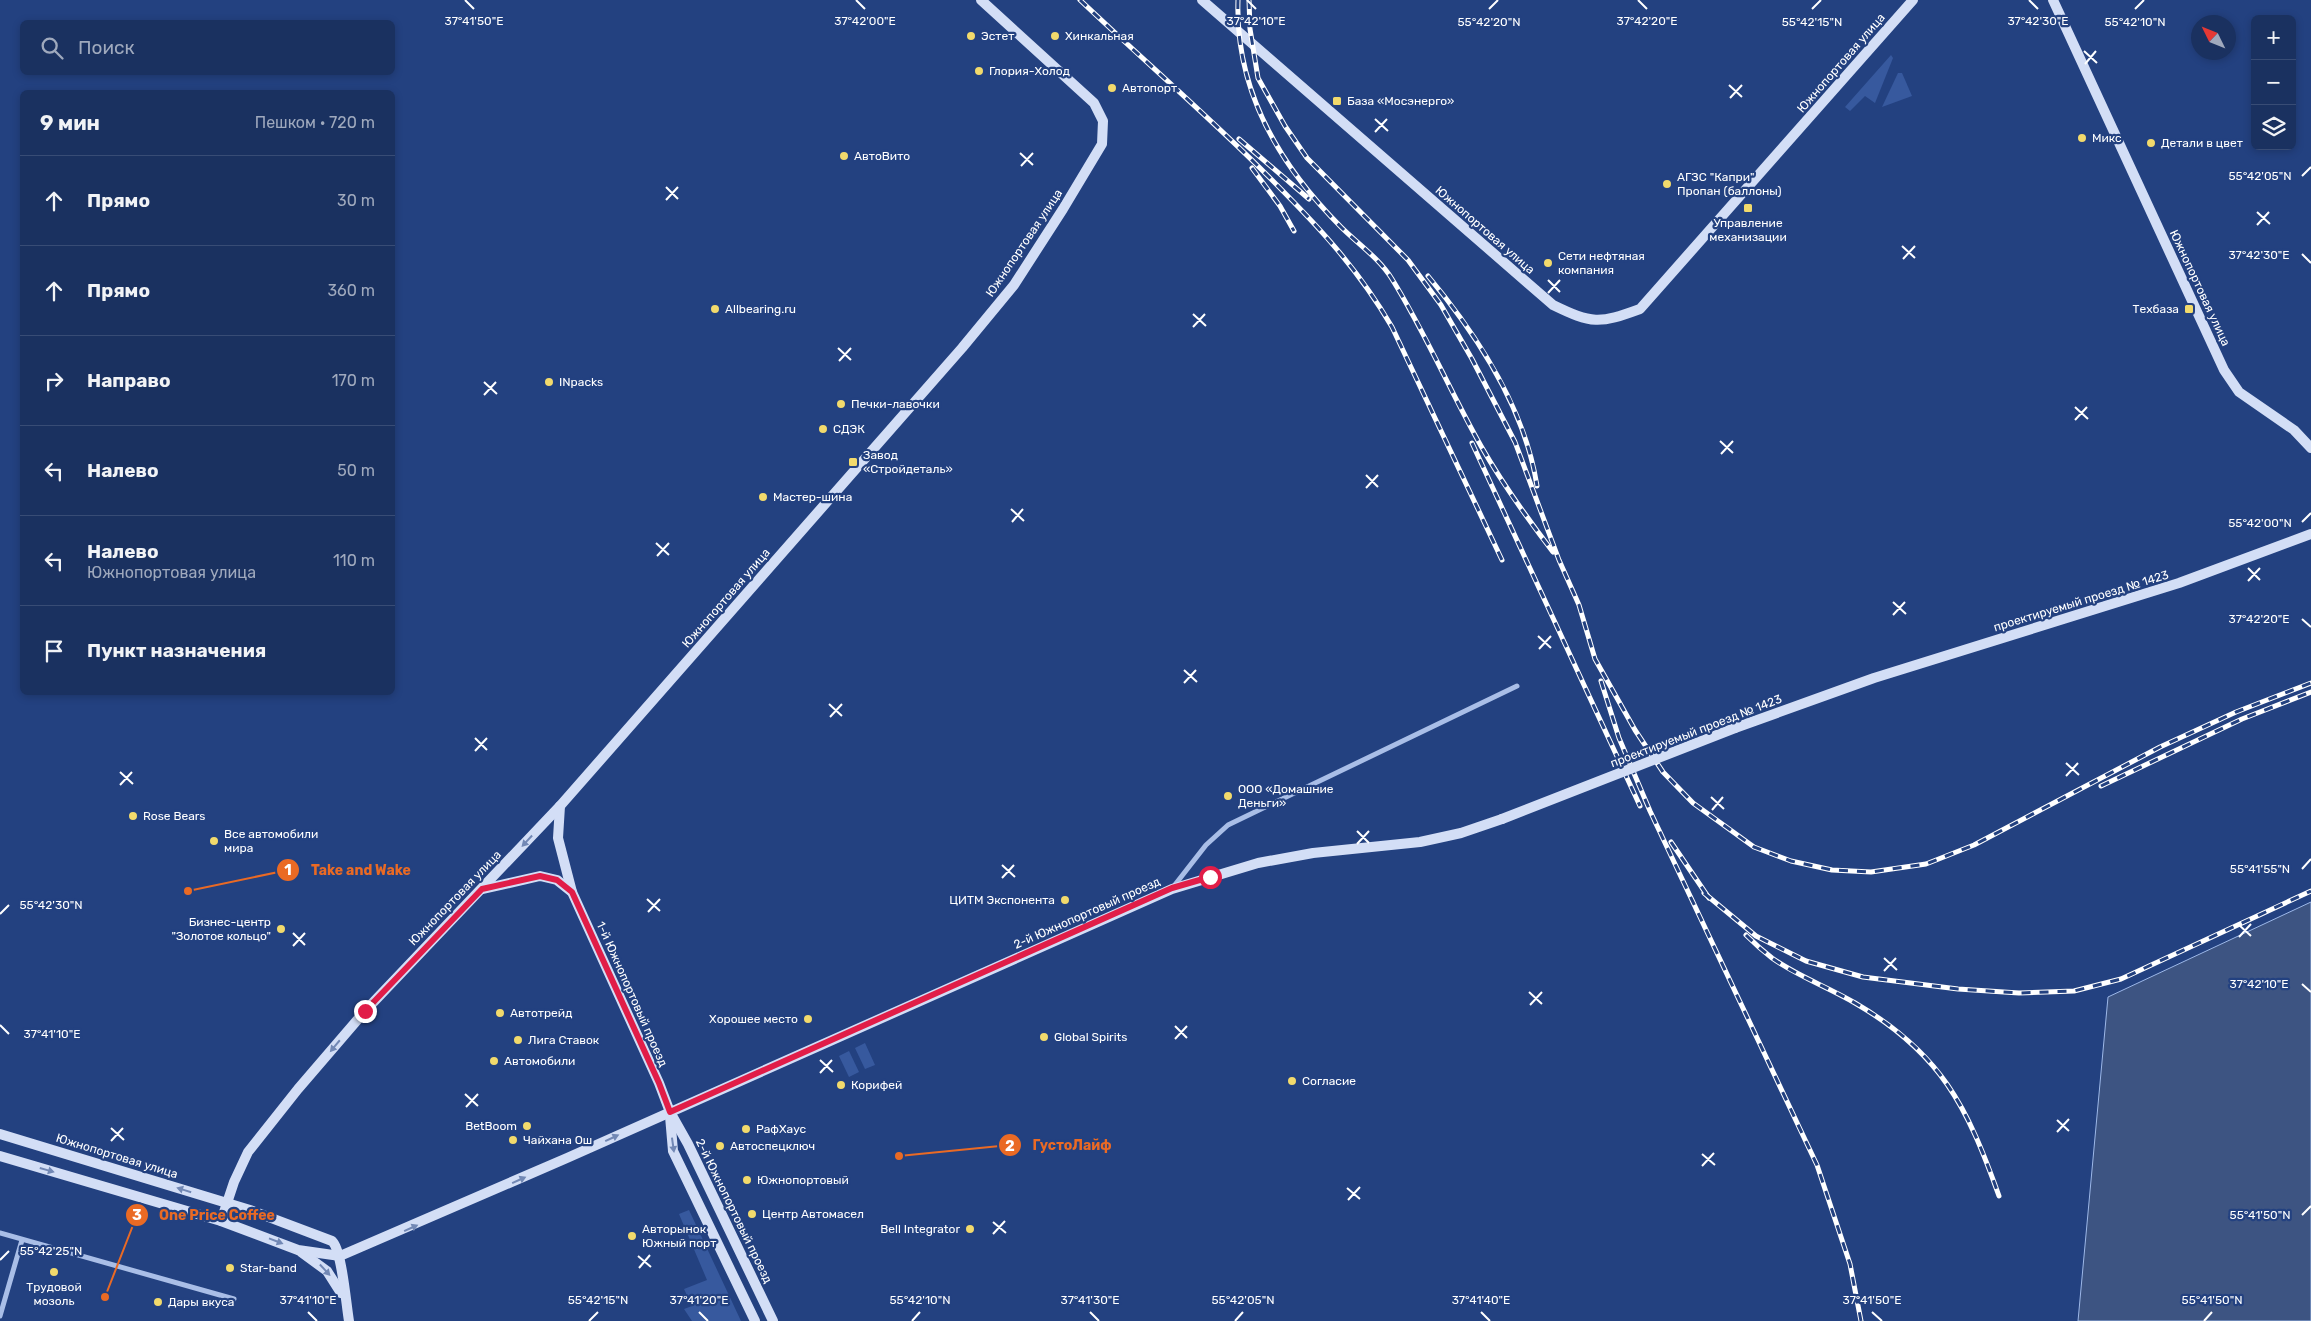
<!DOCTYPE html>
<html lang="ru">
<head>
<meta charset="utf-8">
<style>
	body { margin:0; font-family:Rubik,sans-serif; background:#273d69; color:#f1f3f6 }
	.controls { position:absolute; right:15px; top:15px; display:grid; overflow:hidden; border-radius:8px; box-shadow:0 2px 8px #0003 }
	.controls button { width:45px; height:45px; display:grid; place-items:center; padding:0; border:0; border-bottom:1px solid #384c75; background:#1a3160; color:#f1f3f6; font:25px sans-serif }
	.compass { position:absolute; left:2191px; top:15px; width:45px; height:45px; border-radius:50%; background:#1a3160; box-shadow:0 2px 8px #0003; rotate:313deg }
	.stop { position:absolute; width:15px; height:15px; margin:-11px; border:4px solid #e11d48; border-radius:50%; background:#fff }
	.stop.end { background:#e11d48; border-color:#fff; box-shadow:0 1px 5px #0008 }
	.list { margin:0; padding:0; list-style:none }
	h2 { display:flex; justify-content:space-between; align-items:center; height:65px; margin:0; padding:0 20px; font-size:21px }
	h2 small { font-size:16px; font-weight:400; color:#9fa9bd }
	.list li { display:grid; grid-template-columns:32px 1fr auto; gap:15px; align-items:center; box-sizing:border-box; height:90px; padding:0 20px; border-top:1px solid #384c75 }
	.list b { display:block; font-size:19px; white-space:nowrap }
	.list p { margin:0; font-size:16px; white-space:nowrap; color:#9fa9bd }
	.list em { font-size:16px; font-style:normal; color:#9fa9bd }
	.icon { flex:none; width:28px; height:28px; fill:none; stroke:currentColor; stroke-width:2; stroke-linecap:round; stroke-linejoin:round }
	.map { position:relative; flex:none; width:2311px; height:1321px; overflow:hidden }
	.search { position:absolute; background:#1a3160; box-shadow:0 2px 8px #0003; left:20px; top:20px; width:375px; height:55px; display:flex; align-items:center; gap:12px; box-sizing:border-box; padding:0 18px; border-radius:8px; color:#9fa9bd; font-size:19px }
	.panel { position:absolute; background:#1a3160; box-shadow:0 2px 8px #0003; left:20px; top:90px; width:375px; height:605px; border-radius:8px }
	.map>svg:first-child { display:block }
	.green { fill:#37599e }
	.water { fill:#3d5482; stroke:#9db8e8 }
	.lines { fill:none; stroke-linecap:round; stroke-linejoin:round }
	.street { stroke:#a9bee7; stroke-width:5 }
	.secondary { stroke:#d3def6; stroke-width:10 }
	.rail-casing { stroke:#fff; stroke-width:5 }
	.rail { stroke:#234180; stroke-width:3; stroke-dasharray:9; stroke-linecap:butt }
	.secondary-bridge { stroke:#d3def6; stroke-width:10 }
	.oneway { fill:#7288b5 }
	.route { stroke:#e11d48; stroke-width:6 }
	.ticks { fill:none; stroke:#fff; stroke-width:2 }
	.poi-dot { fill:#f2da6c; stroke:#234180; stroke-width:2 }
	.labels { text-anchor:middle; dominant-baseline:central; stroke-width:4.5; stroke-linejoin:round; paint-order:stroke }
	.poi-label { font-size:12px; fill:#fff; stroke:#234180; text-anchor:start }
	.street-label { font-size:12px; fill:#fff; stroke:#234180 }
	.ticks-label { font-size:12px; text-anchor:middle; fill:#fff; stroke:#234180; stroke-width:4.5; stroke-linejoin:round; paint-order:stroke }
	.leader { fill:none; stroke:#ea6a24; stroke-width:2 }
	.callout-dot { fill:#ea6a24; stroke:#234180; stroke-width:2 }
	.mark-label { font-size:15px; text-anchor:middle; font-weight:bold; fill:#fff }
	.callout-label { font-size:14px; text-anchor:middle; font-weight:bold; fill:#ea6a24; stroke:#234180; stroke-width:4.5; stroke-linejoin:round; paint-order:stroke }
</style>
</head>
<body>
<div class="map">
<svg width="2311" height="1321" viewBox="0 0 2311 1321">
	<rect width="100%" height="100%" fill="#234180"/>
	<g class="green">
		<polygon points="1891,55 1893,58 1875,103 1865,96 1850,111 1845,107"/>
		<polygon points="1898,73 1902,73 1912,96 1882,107"/>
		<polygon points="865,1043 875,1065 865,1069 855,1048"/>
		<polygon points="849,1051 859,1072 849,1077 839,1056"/>
		<polygon points="689,1210 741,1321 692,1321 684,1309 692,1306 684,1289 707,1280 679,1214"/>
	</g>
	<polygon class="water" points="2311,902 2311,1321 2078,1321 2108,997"/>
	<g class="lines">
		<g class="street">
			<polyline points="1174,886 1206,845 1228,825 1517,686"/>
			<polyline points="0,1233 234,1299"/>
			<polyline points="0,1316 22,1240"/>
		</g>
		<g class="secondary">
			<path d="M 1202,0 L 1553,305 C 1592,324 1599,324 1640,309 L 1913,0"/>
			<polyline points="2053,0 2224,370 2239,392 2294,430 2311,448"/>
			<polyline points="1735,728 1874,678 2179,583 2311,534"/>
			<polyline points="560,806 558,838 572,892"/>
			<polyline points="483,889 540,876 557,880 572,892 659,1083 670,1112 688,1144 773,1321"/>
			<polyline points="670,1116 673,1151 755,1321"/>
			<path d="M 0,1134 L 250,1210 L 332,1241 C 342,1250 346,1304 349,1321"/>
			<polyline points="0,1156 221,1221 298,1250 340,1256 567,1158 1172,889 1258,863 1313,853 1420,842 1461,833 1502,819"/>
			<polyline points="221,1221 234,1182 248,1152 298,1089 365,1011 560,806 962,348 1014,285 1063,209 1102,144 1103,121 1094,103 981,0"/>
			<polyline points="301,1252 327,1271 341,1293"/>
		</g>
		<g class="rail-casing">
			<g id="rail">
				<path d="M 1080,0 C 1142,59 1207,115 1268,176 C 1317,225 1357,267 1392,327 L 1502,560"/>
				<path d="M 1238,0 C 1235,90 1279,165 1341,227 C 1358,244 1379,258 1392,279 C 1425,332 1450,391 1481,446 C 1502,483 1527,518 1553,552"/>
				<polyline points="1249,0 1250,29 1258,78 1285,126 1307,158 1408,260 1441,305 1472,359 1515,442 1559,560 1579,605 1595,659 1635,730 1663,772 1693,803 1754,847 1791,861 1832,870 1871,872 1926,864 1974,845 2160,747 2236,712 2311,683"/>
				<polyline points="1239,139 1309,199"/>
				<polyline points="1252,168 1280,206 1294,231"/>
				<path d="M 1428,276 C 1478,336 1525,408 1537,486"/>
				<polyline points="1472,443 1640,806"/>
				<polyline points="1601,681 1619,738 1650,811 1817,1165 1850,1264 1861,1321"/>
				<polyline points="2101,786 2242,719 2311,692"/>
				<polyline points="1671,842 1709,898"/>
				<polyline points="1704,893 1756,936 1806,961 1863,977 1958,989 2019,993 2074,991 2121,979 2311,891"/>
				<path d="M 1746,935 C 1754,943 1763,951 1772,958 C 1797,976 1828,987 1855,1003 C 1941,1053 1967,1106 1999,1196"/>
			</g>
		</g>
		<use href="#rail" class="rail"/>
		<polyline class="secondary-bridge" points="1502,819 1735,728"/>
	</g>
	<defs><path id="oneway-solid" d="M-6-.8H1V-3.2L6.5 0L1 3.2V.8H-6Z" transform="scale(1.25)"/></defs>
	<g class="oneway">
		<use href="#oneway-solid" transform="translate(527 841) rotate(133)"/>
		<use href="#oneway-solid" transform="translate(335 1046) rotate(130)"/>
		<use href="#oneway-solid" transform="translate(612 1138) rotate(-25)"/>
		<use href="#oneway-solid" transform="translate(673 1145) rotate(82)"/>
		<use href="#oneway-solid" transform="translate(47 1170) rotate(16)"/>
		<use href="#oneway-solid" transform="translate(519 1180) rotate(-24)"/>
		<use href="#oneway-solid" transform="translate(184 1190) rotate(-163)"/>
		<use href="#oneway-solid" transform="translate(411 1228) rotate(-24)"/>
		<use href="#oneway-solid" transform="translate(276 1241) rotate(21)"/>
		<use href="#oneway-solid" transform="translate(325 1270) rotate(47)"/>
	</g>
	<g class="lines">
		<polyline class="route" points="365,1011 482,889 540,876 557,880 572,892 659,1083 670,1112 1172,888 1210,877"/>
	</g>
	<path class="ticks" d="M 465,0 L 474,9M 856,0 L 865,9M 1247,0 L 1256,9M 1638,0 L 1647,9M 2029,0 L 2038,9M 1489,9 L 1498,0M 1812,9 L 1821,0M 2135,9 L 2144,0M 2084,51 L 2097,63M 2085,64 L 2096,51M 1729,85 L 1742,97M 1730,98 L 1742,85M 1375,119 L 1388,131M 1375,132 L 1387,119M 1020,153 L 1033,165M 1021,166 L 1033,153M 2302,176 L 2311,167M 666,187 L 678,199M 666,200 L 678,187M 2257,212 L 2270,224M 2257,225 L 2269,212M 1902,246 L 1915,258M 2302,254 L 2311,263M 1903,259 L 1915,246M 1548,280 L 1560,292M 1548,293 L 1560,280M 1193,314 L 1206,326M 1193,327 L 1205,314M 838,348 L 851,360M 839,361 L 851,348M 484,382 L 497,394M 484,395 L 496,382M 2075,407 L 2088,419M 2075,420 L 2087,407M 1720,441 L 1733,453M 1721,454 L 1733,441M 1366,475 L 1378,487M 1366,488 L 1378,475M 1011,509 L 1024,521M 1012,522 L 1023,509M 2302,522 L 2311,513M 656,543 L 669,555M 657,556 L 669,543M 2248,568 L 2260,580M 2248,581 L 2260,568M 1893,602 L 1906,614M 1893,615 L 1905,602M 2302,619 L 2311,627M 1538,636 L 1551,648M 1539,649 L 1551,636M 1184,670 L 1197,682M 1184,683 L 1196,670M 829,704 L 842,716M 830,717 L 842,704M 475,738 L 487,750M 475,751 L 487,738M 2066,763 L 2079,775M 120,772 L 133,784M 2066,776 L 2078,763M 120,785 L 132,772M 1711,797 L 1724,809M 1712,810 L 1723,797M 1357,831 L 1369,843M 1357,844 L 1369,831M 1002,865 L 1015,877M 2302,869 L 2311,859M 1002,878 L 1014,865M 647,899 L 660,911M 648,912 L 660,899M 0,914 L 9,905M 2238,924 L 2251,936M 293,933 L 305,945M 2239,937 L 2251,924M 293,946 L 305,933M 1884,958 L 1897,970M 1884,971 L 1896,958M 2302,984 L 2311,992M 1529,992 L 1542,1004M 1530,1005 L 1542,992M 0,1025 L 9,1034M 1175,1026 L 1187,1038M 1175,1039 L 1187,1026M 820,1060 L 833,1072M 820,1073 L 832,1060M 465,1094 L 478,1106M 466,1107 L 478,1094M 2057,1120 L 2069,1131M 111,1128 L 124,1140M 2057,1132 L 2069,1119M 111,1141 L 123,1128M 1702,1154 L 1715,1165M 1702,1166 L 1714,1153M 1347,1188 L 1360,1199M 1348,1200 L 1360,1187M 2302,1215 L 2311,1206M 993,1222 L 1006,1233M 993,1234 L 1005,1221M 638,1256 L 651,1267M 0,1260 L 9,1251M 639,1268 L 650,1255M 308,1312 L 317,1321M 699,1312 L 708,1321M 1090,1312 L 1099,1321M 1481,1312 L 1490,1321M 1872,1312 L 1882,1321M 589,1321 L 598,1312M 912,1321 L 920,1312M 1235,1321 L 1243,1312M 2204,1321 L 2212,1312"/>
	<g class="poi-dot">
		<circle cx="971" cy="36" r="5"/>
		<circle cx="1055" cy="36" r="5"/>
		<circle cx="979" cy="71" r="5"/>
		<circle cx="1112" cy="88" r="5"/>
		<rect x="1332" y="96" width="10" height="10" rx="2.5"/>
		<circle cx="2082" cy="138" r="5"/>
		<circle cx="2151" cy="143" r="5"/>
		<circle cx="844" cy="156" r="5"/>
		<circle cx="1667" cy="184" r="5"/>
		<rect x="1743" y="203" width="10" height="10" rx="2.5"/>
		<circle cx="1548" cy="263" r="5"/>
		<circle cx="715" cy="309" r="5"/>
		<rect x="2184" y="304" width="10" height="10" rx="2.5"/>
		<circle cx="549" cy="382" r="5"/>
		<circle cx="841" cy="404" r="5"/>
		<circle cx="823" cy="429" r="5"/>
		<rect x="848" y="457" width="10" height="10" rx="2.5"/>
		<circle cx="763" cy="497" r="5"/>
		<circle cx="1228" cy="796" r="5"/>
		<circle cx="133" cy="816" r="5"/>
		<circle cx="214" cy="841" r="5"/>
		<circle cx="1065" cy="900" r="5"/>
		<circle cx="281" cy="929" r="5"/>
		<circle cx="500" cy="1013" r="5"/>
		<circle cx="808" cy="1019" r="5"/>
		<circle cx="1044" cy="1037" r="5"/>
		<circle cx="518" cy="1040" r="5"/>
		<circle cx="494" cy="1061" r="5"/>
		<circle cx="1292" cy="1081" r="5"/>
		<circle cx="841" cy="1085" r="5"/>
		<circle cx="527" cy="1126" r="5"/>
		<circle cx="746" cy="1129" r="5"/>
		<circle cx="513" cy="1140" r="5"/>
		<circle cx="720" cy="1146" r="5"/>
		<circle cx="747" cy="1180" r="5"/>
		<circle cx="752" cy="1214" r="5"/>
		<circle cx="970" cy="1229" r="5"/>
		<circle cx="632" cy="1236" r="5"/>
		<circle cx="230" cy="1268" r="5"/>
		<circle cx="54" cy="1272" r="5"/>
		<circle cx="158" cy="1302" r="5"/>
	</g>
	<g class="labels">
		<g class="poi-label">
			<text x="981" y="36">Эстет</text>
			<text x="1065" y="36">Хинкальная</text>
			<text x="989" y="71">Глория-Холод</text>
			<text x="1122" y="88">Автопорт</text>
			<text x="1347" y="101">База «Мосэнерго»</text>
			<text x="2092" y="138">Микс</text>
			<text x="2161" y="143">Детали в цвет</text>
			<text x="854" y="156">АвтоВито</text>
			<text x="1677" y="177">АГЗС "Капри"<tspan x="1677" dy="14">Пропан (баллоны)</tspan></text>
			<text x="1748" y="223" text-anchor="middle">Управление<tspan x="1748" dy="14">механизации</tspan></text>
			<text x="1558" y="256">Сети нефтяная<tspan x="1558" dy="14">компания</tspan></text>
			<text x="725" y="309">Allbearing.ru</text>
			<text x="2179" y="309" text-anchor="end">Техбаза</text>
			<text x="559" y="382">INpacks</text>
			<text x="851" y="404">Печки-лавочки</text>
			<text x="833" y="429">СДЭК</text>
			<text x="863" y="455">Завод<tspan x="863" dy="14">«Стройдеталь»</tspan></text>
			<text x="773" y="497">Мастер-шина</text>
			<text x="1238" y="789">ООО «Домашние<tspan x="1238" dy="14">Деньги»</tspan></text>
			<text x="143" y="816">Rose Bears</text>
			<text x="224" y="834">Все автомобили<tspan x="224" dy="14">мира</tspan></text>
			<text x="1055" y="900" text-anchor="end">ЦИТМ Экспонента</text>
			<text x="271" y="922" text-anchor="end">Бизнес-центр<tspan x="271" dy="14">"Золотое кольцо"</tspan></text>
			<text x="510" y="1013">Автотрейд</text>
			<text x="798" y="1019" text-anchor="end">Хорошее место</text>
			<text x="1054" y="1037">Global Spirits</text>
			<text x="528" y="1040">Лига Ставок</text>
			<text x="504" y="1061">Автомобили</text>
			<text x="1302" y="1081">Согласие</text>
			<text x="851" y="1085">Корифей</text>
			<text x="517" y="1126" text-anchor="end">BetBoom</text>
			<text x="756" y="1129">РафХаус</text>
			<text x="523" y="1140">Чайхана Ош</text>
			<text x="730" y="1146">Автоспецключ</text>
			<text x="757" y="1180">Южнопортовый</text>
			<text x="762" y="1214">Центр Автомасел</text>
			<text x="642" y="1229">Авторынок<tspan x="642" dy="14">Южный порт</tspan></text>
			<text x="960" y="1229" text-anchor="end">Bell Integrator</text>
			<text x="240" y="1268">Star-band</text>
			<text x="54" y="1287" text-anchor="middle">Трудовой<tspan x="54" dy="14">мозоль</tspan></text>
			<text x="168" y="1302">Дары вкуса</text>
		</g>
		<g class="street-label">
			<text transform="translate(1841 63) rotate(-49)">Южнопортовая улица</text>
			<text transform="translate(1485 230) rotate(41)">Южнопортовая улица</text>
			<text transform="translate(1024 243) rotate(-56)">Южнопортовая улица</text>
			<text transform="translate(2200 288) rotate(65)">Южнопортовая улица</text>
			<text transform="translate(726 598) rotate(-49)">Южнопортовая улица</text>
			<text transform="translate(2081 601) rotate(-17)">проектируемый проезд № 1423</text>
			<text transform="translate(1696 731) rotate(-21)">проектируемый проезд № 1423</text>
			<text transform="translate(455 898) rotate(-46)">Южнопортовая улица</text>
			<text transform="translate(1087 913) rotate(-24)">2-й Южнопортовый проезд</text>
			<text transform="translate(632 994) rotate(66)">1-й Южнопортовый проезд</text>
			<text transform="translate(117 1156) rotate(17)">Южнопортовая улица</text>
			<text transform="translate(734 1211) rotate(64)">2-й Южнопортовый проезд</text>
		</g>
	</g>
	<g class="ticks-label">
		<text x="474" y="25">37°41'50"E</text>
		<text x="865" y="25">37°42'00"E</text>
		<text x="1256" y="25">37°42'10"E</text>
		<text x="1647" y="25">37°42'20"E</text>
		<text x="2038" y="25">37°42'30"E</text>
		<text x="1489" y="26">55°42'20"N</text>
		<text x="1812" y="26">55°42'15"N</text>
		<text x="2135" y="26">55°42'10"N</text>
		<text x="2260" y="180">55°42'05"N</text>
		<text x="2259" y="259">37°42'30"E</text>
		<text x="2260" y="527">55°42'00"N</text>
		<text x="2259" y="623">37°42'20"E</text>
		<text x="2260" y="873">55°41'55"N</text>
		<text x="51" y="909">55°42'30"N</text>
		<text x="2259" y="988">37°42'10"E</text>
		<text x="52" y="1038">37°41'10"E</text>
		<text x="2260" y="1219">55°41'50"N</text>
		<text x="51" y="1255">55°42'25"N</text>
		<text x="598" y="1304">55°42'15"N</text>
		<text x="920" y="1304">55°42'10"N</text>
		<text x="1243" y="1304">55°42'05"N</text>
		<text x="2212" y="1304">55°41'50"N</text>
		<text x="308" y="1304">37°41'10"E</text>
		<text x="699" y="1304">37°41'20"E</text>
		<text x="1090" y="1304">37°41'30"E</text>
		<text x="1481" y="1304">37°41'40"E</text>
		<text x="1872" y="1304">37°41'50"E</text>
	</g>
	<path class="leader" d="M188 891L288 870M899 1156L1010 1145M105 1297L137 1215"/>
	<g class="callout-dot">
		<circle cx="188" cy="891" r="5"/>
		<circle cx="899" cy="1156" r="5"/>
		<circle cx="105" cy="1297" r="5"/>
		<circle cx="288" cy="870" r="12"/>
		<circle cx="1010" cy="1145" r="12"/>
		<circle cx="137" cy="1215" r="12"/>
	</g>
	<g class="mark-label">
		<text x="288" y="875">1</text>
		<text x="1010" y="1151">2</text>
		<text x="137" y="1220">3</text>
	</g>
	<g class="callout-label">
		<text x="361" y="875">Take and Wake</text>
		<text x="1072" y="1150">ГустоЛайф</text>
		<text x="217" y="1220">One Price Coffee</text>
	</g>
</svg>
<div class="controls">
<button>+</button>
<button>−</button>
<button><svg class="icon" aria-label="layers" viewBox="0 0 24 24"><path d="M12 4l9 5-9 5-9-5zM3 14l9 5 9-5"/></svg></button>
</div>
<svg class="compass" viewBox="-18 -18 36 36"><path d="M0-13l5 13h-10z" fill="#e53935"/><path d="M0 13l5-13h-10z" fill="#9fa9bd"/></svg>
<div class="stop" style="left:1210px;top:877px"></div>
<div class="stop end" style="left:365px;top:1011px"></div>
<div class="search"><svg class="icon" aria-label="search" viewBox="0 0 24 24"><circle cx="10" cy="10" r="6"/><path d="M15 15l6 6"/></svg>Поиск</div>
<section class="panel">
<h2>9 мин<small>Пешком · 720 m</small></h2>
<ul class="list">
<li><svg class="icon" aria-label="ahead" viewBox="0 0 24 24"><path d="M12 20V5M6 11l6-6 6 6"/></svg><div><b>Прямо</b></div><em>30 m</em></li>
<li><svg class="icon" aria-label="ahead" viewBox="0 0 24 24"><path d="M12 20V5M6 11l6-6 6 6"/></svg><div><b>Прямо</b></div><em>360 m</em></li>
<li><svg class="icon" aria-label="right" viewBox="0 0 24 24"><path d="M7 20v-9h11M14 6l5 5-5 5"/></svg><div><b>Направо</b></div><em>170 m</em></li>
<li><svg class="icon" aria-label="left" viewBox="0 0 24 24"><path d="M17 20v-9H6M10 6l-5 5 5 5"/></svg><div><b>Налево</b></div><em>50 m</em></li>
<li><svg class="icon" aria-label="left" viewBox="0 0 24 24"><path d="M17 20v-9H6M10 6l-5 5 5 5"/></svg><div><b>Налево</b><p>Южнопортовая улица</p></div><em>110 m</em></li>
<li><svg class="icon" aria-label="arrive" viewBox="0 0 24 24"><path d="M6 21V4h12l-3 4 3 4H6"/></svg><div><b>Пункт назначения</b></div></li>
</ul>
</section>
</div>
</body>
</html>
